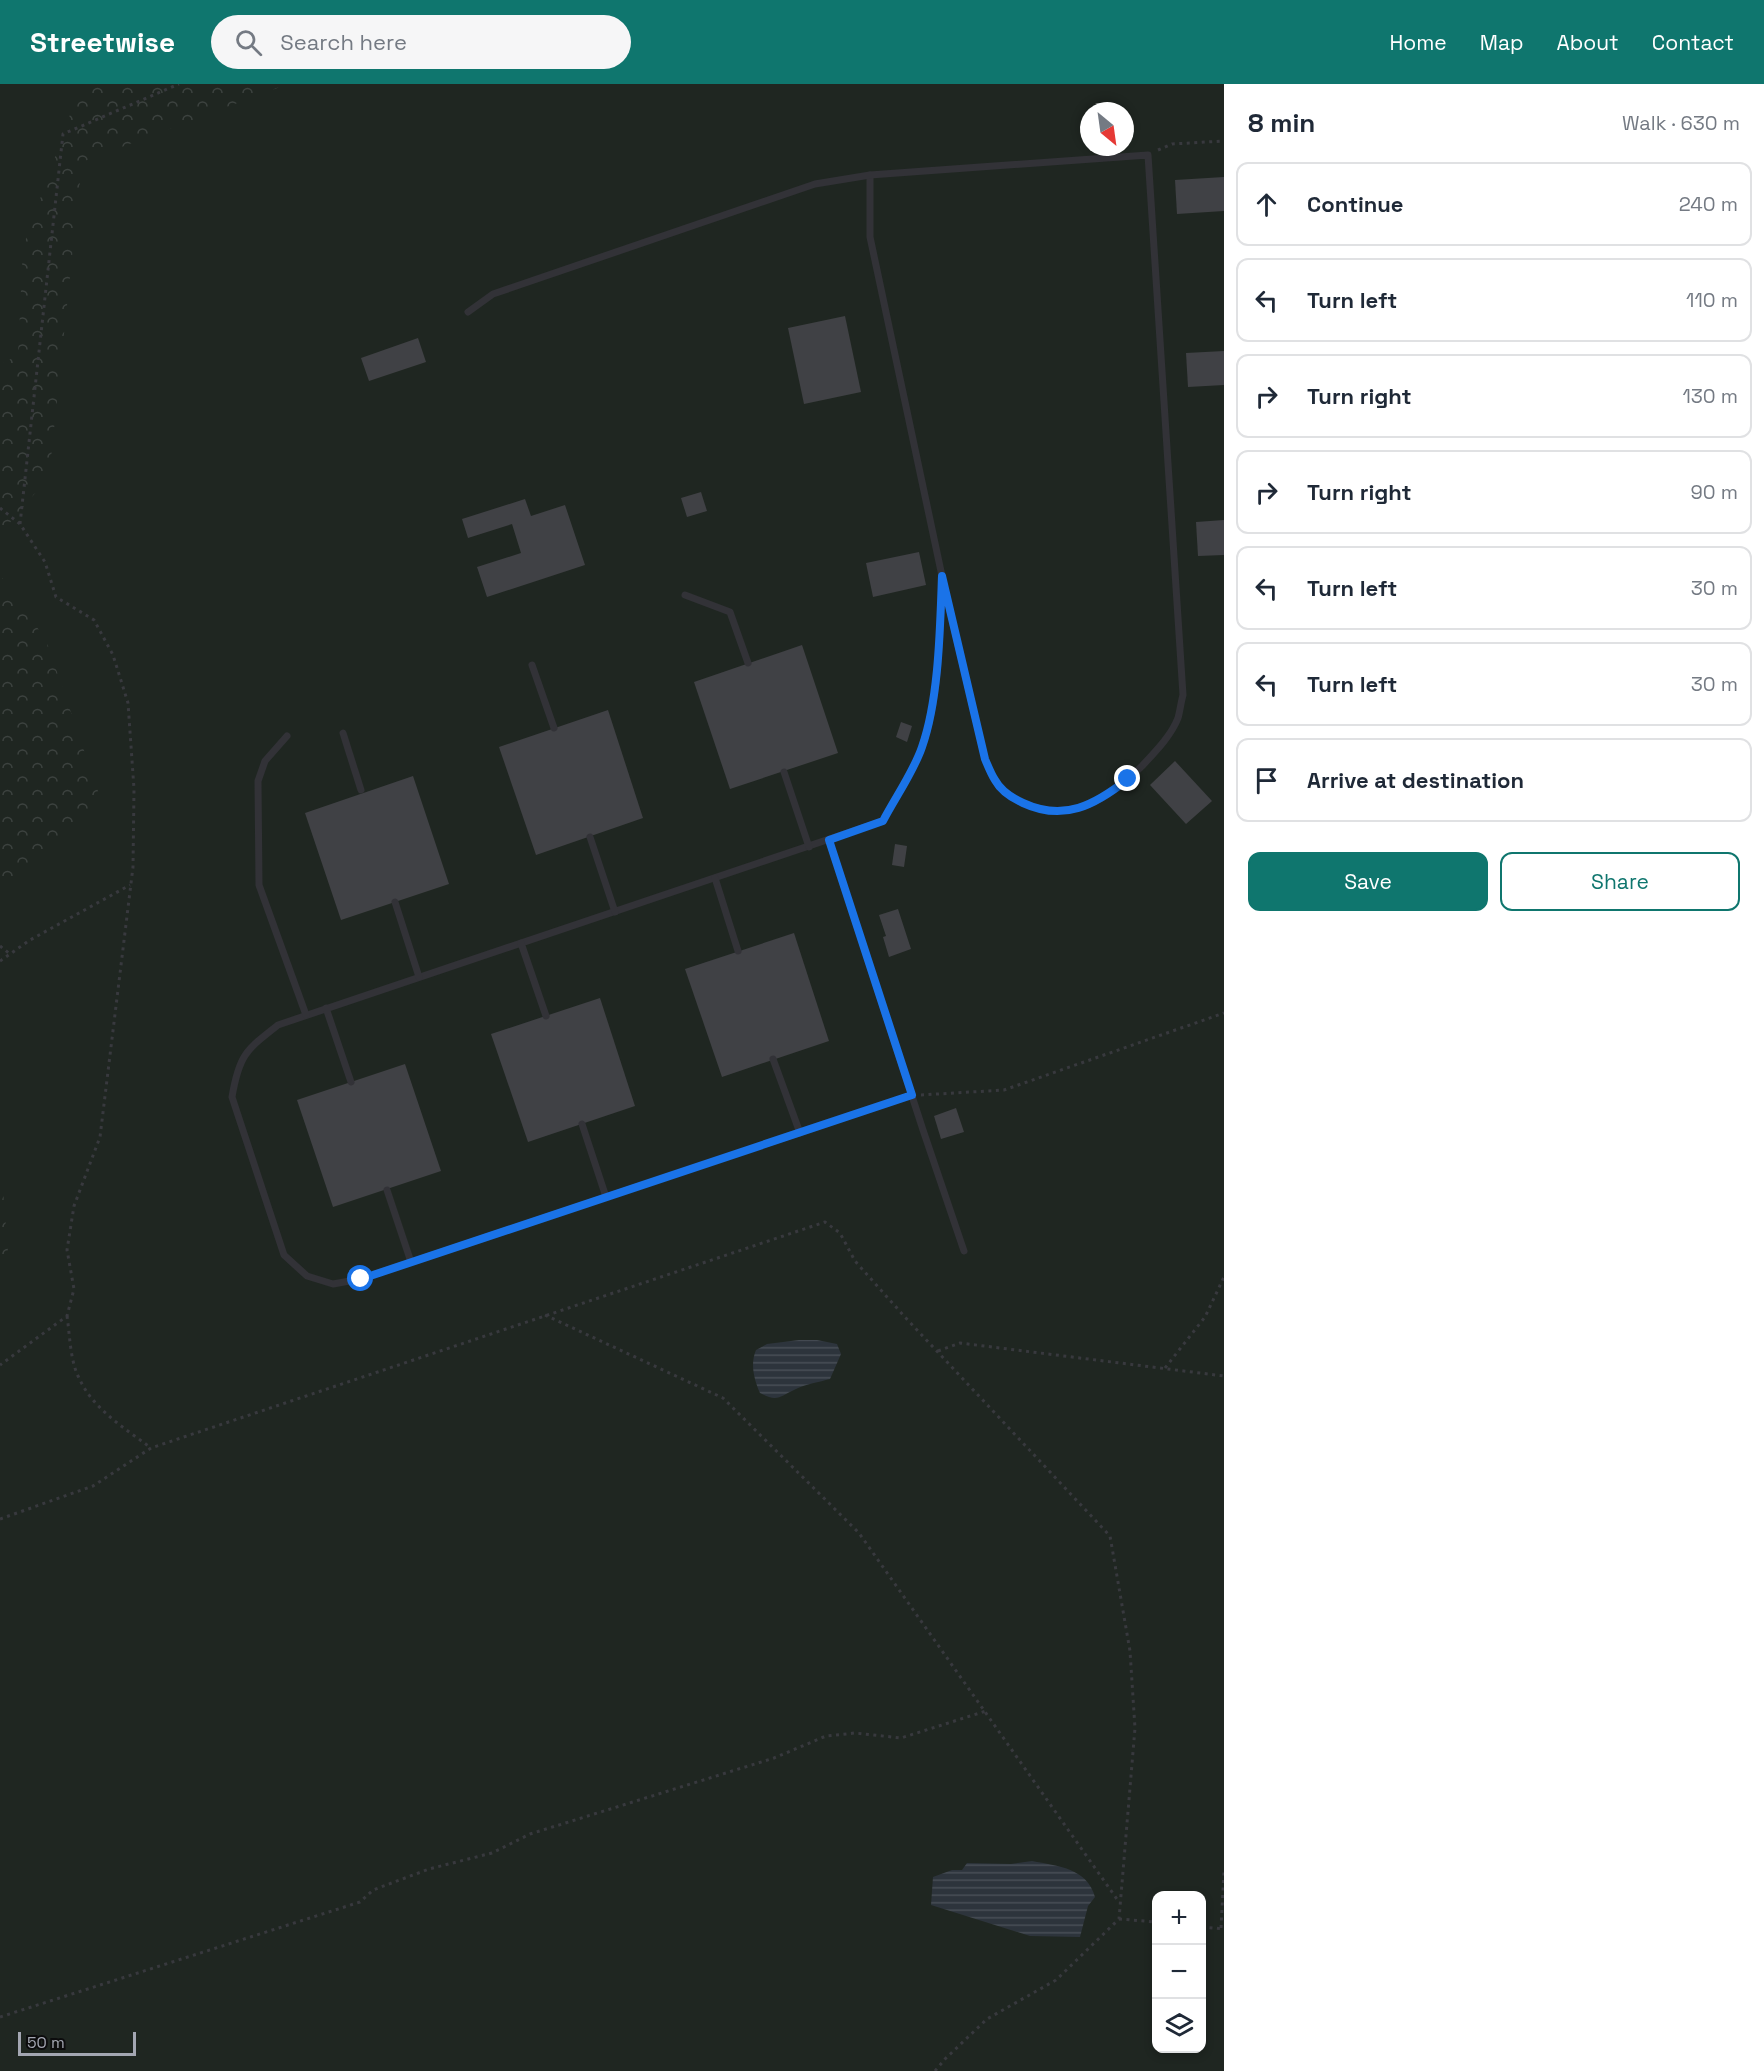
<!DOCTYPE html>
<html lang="en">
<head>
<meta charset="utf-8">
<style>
	body { margin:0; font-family:"Space Grotesk",sans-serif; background:#f6f6f7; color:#1f2937 }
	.controls { position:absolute; right:18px; bottom:18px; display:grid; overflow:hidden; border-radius:12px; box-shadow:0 3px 9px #0003 }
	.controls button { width:54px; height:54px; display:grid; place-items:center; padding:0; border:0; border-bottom:2px solid #e0e1e3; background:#fff; color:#1f2937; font:30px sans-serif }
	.compass { position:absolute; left:1080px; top:18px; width:54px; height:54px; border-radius:50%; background:#fff; box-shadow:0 3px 9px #0003; rotate:151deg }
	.scale { position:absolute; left:18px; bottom:15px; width:118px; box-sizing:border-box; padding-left:6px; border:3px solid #a3a6b2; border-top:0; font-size:16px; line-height:21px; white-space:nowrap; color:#a3a6b2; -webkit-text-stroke:4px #0c0c0d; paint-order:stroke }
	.stop { position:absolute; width:18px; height:18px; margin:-14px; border:4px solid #1a73e8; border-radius:50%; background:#fff }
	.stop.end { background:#1a73e8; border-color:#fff; box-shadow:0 2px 6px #0008 }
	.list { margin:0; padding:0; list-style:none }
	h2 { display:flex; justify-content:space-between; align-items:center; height:78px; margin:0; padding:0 24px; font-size:26px }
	h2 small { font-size:20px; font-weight:400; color:#747a83 }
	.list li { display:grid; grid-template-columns:39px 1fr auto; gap:18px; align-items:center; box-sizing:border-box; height:84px; margin:0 12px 12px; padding:0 12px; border:2px solid #e0e1e3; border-radius:12px }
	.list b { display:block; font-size:22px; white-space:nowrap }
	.list em { font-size:20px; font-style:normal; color:#747a83 }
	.actions { display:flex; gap:12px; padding:18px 24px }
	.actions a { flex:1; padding:14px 0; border:2px solid #0f766e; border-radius:12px; text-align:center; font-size:21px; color:#0f766e }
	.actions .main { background:#0f766e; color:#fff }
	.icon { flex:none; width:33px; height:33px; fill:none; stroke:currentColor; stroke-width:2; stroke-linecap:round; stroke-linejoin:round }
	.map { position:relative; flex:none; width:1224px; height:1987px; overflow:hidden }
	header { display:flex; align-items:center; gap:36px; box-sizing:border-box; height:84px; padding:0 30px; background:#0f766e; color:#fff }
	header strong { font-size:28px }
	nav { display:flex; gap:33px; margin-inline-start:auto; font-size:21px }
	.search { width:420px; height:54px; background:#f6f6f7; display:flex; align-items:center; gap:15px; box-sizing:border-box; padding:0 21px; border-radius:33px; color:#747a83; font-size:22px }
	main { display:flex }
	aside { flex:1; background:#fff }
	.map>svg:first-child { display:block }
	.green { fill:#1f2621; fill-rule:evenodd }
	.forest { fill:url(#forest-crowns) }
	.water { fill:url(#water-rules) }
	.building { fill:#404145 }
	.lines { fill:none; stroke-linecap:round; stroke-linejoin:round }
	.path { stroke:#38393e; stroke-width:3; stroke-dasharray:3 4.5; stroke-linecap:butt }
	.service { stroke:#323237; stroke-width:7 }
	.route { stroke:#1a73e8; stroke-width:8 }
</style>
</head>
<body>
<header>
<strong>Streetwise</strong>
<div class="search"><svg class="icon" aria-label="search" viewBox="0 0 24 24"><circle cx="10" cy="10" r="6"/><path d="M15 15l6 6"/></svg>Search here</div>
<nav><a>Home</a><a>Map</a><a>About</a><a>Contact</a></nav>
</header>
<main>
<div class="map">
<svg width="1224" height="1987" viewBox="0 0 1224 1987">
	<defs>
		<pattern id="forest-crowns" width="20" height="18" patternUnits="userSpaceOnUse" patternTransform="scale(1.5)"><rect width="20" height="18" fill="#1f2621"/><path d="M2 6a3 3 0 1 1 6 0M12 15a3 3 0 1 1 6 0" fill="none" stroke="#3c423f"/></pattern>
		<pattern id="water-rules" width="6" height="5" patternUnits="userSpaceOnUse" patternTransform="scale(1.5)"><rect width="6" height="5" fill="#2d343c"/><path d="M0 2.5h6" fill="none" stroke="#484e56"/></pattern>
	</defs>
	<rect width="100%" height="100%" fill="#111112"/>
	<path class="green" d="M 0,0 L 1224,0 L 1224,1987 L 0,1987 ZM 1089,27 L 1125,27 L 1125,63 L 1089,63 ZM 1156,1812 L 1202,1812 L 1202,1964 L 1156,1964 Z"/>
	<g class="forest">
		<polygon points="93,0 288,0 82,78 49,393 0,450 0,281 18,271 23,163 77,11"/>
		<polygon points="0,491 46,556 101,716 0,805"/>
		<polygon points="0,1069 9,1181 0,1182"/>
	</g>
	<g class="water">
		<path d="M 799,1256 L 817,1256 L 837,1260 L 841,1270 L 830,1295 C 819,1298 806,1300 796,1305 C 780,1312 778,1319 760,1309 C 754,1295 750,1280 756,1266 L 767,1260 Z"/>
		<path d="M 1032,1777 C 1058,1782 1087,1784 1095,1813 L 1088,1822 L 1080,1853 L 1030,1852 L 931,1821 L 933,1793 L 952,1786 L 962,1786 L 967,1779 L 1011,1780 Z"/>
	</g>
	<g class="building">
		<polygon points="1224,93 1224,127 1177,130 1175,96"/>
		<polygon points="845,232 861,308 804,320 788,244"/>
		<polygon points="418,254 426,278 369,297 361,274"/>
		<polygon points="1224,267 1224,301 1188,303 1186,269"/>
		<polygon points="701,408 707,427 687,433 681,414"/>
		<polygon points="525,415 531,432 565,421 585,481 487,513 477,483 521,469 512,440 468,454 462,435"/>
		<polygon points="1224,436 1224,471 1198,472 1196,438"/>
		<polygon points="919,468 926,501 873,513 866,479"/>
		<polygon points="802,561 838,669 730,705 694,598"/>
		<polygon points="608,626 643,734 536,771 499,663"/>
		<polygon points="901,638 912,642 907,658 896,653"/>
		<polygon points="1175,677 1212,717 1186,740 1150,701"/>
		<polygon points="413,692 449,800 341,836 305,729"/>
		<polygon points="895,760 907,762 904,783 892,781"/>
		<polygon points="898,825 911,865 889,873 883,853 886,852 879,831"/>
		<polygon points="794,849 829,957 722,993 685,885"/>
		<polygon points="600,914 635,1022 528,1058 491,950"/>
		<polygon points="405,980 441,1087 333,1123 297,1016"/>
		<polygon points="956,1024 964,1048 941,1055 934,1032"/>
	</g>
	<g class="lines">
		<g class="path">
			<polyline points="1158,66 1172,60 1224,57"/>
			<polyline points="0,424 20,440 45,478 56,513 94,536 113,571 128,619 134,705 133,783 100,1053 74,1122 67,1166 74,1205 67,1232 0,1281"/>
			<polyline points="20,440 63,50 179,0"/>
			<polyline points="0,862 10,870"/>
			<polyline points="0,877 30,856 130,801"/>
			<polyline points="921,1011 1004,1006 1224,929"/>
			<polyline points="545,1231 723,1314 859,1449 1119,1818"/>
			<path d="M 67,1232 C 70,1252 70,1278 80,1296 C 94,1326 126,1345 151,1364"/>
			<polyline points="938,1267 960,1259 1224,1292"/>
			<polyline points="1165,1284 1205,1233 1224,1193"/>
			<polyline points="0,1435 93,1402 151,1364 825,1138 840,1149 855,1177 904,1232 1110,1452 1130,1567 1135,1644 1119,1835 1056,1896 987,1935 945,1975 935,1987"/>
			<polyline points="1119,1835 1156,1838"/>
			<polyline points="1202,1843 1224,1845"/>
			<polyline points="1221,1844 1224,1787"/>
			<polyline points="0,1933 360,1818 373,1806 429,1785 492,1769 530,1750 774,1674 826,1652 855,1649 901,1654 986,1627"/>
		</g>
		<g class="service">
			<path d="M 870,91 L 870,153 L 942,492 C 940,545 940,613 922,663 C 914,687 895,714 883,737 L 278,941 C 246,966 239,971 232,1013 L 284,1171 L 307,1192 L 333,1200 L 361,1195 L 912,1011"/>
			<path d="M 468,228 L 493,210 L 815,100 L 870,91 L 1148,71 L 1183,611 C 1181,618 1180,627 1178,634 C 1171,652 1155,668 1142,682 C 1109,715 1070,740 1023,719 C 1012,714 1001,707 995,697 C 991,690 988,682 985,675 L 944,502"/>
			<polyline points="685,511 730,528 748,579"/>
			<polyline points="532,581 554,644"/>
			<polyline points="343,649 361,706"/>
			<polyline points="287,652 265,677 258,697 259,801 306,931"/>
			<polyline points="784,688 809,763"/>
			<polyline points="590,753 615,828"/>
			<polyline points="829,756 923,1046 964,1167"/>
			<polyline points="715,794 738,867"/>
			<polyline points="395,818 419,893"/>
			<polyline points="521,859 546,932"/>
			<polyline points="326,924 351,998"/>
			<polyline points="773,975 800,1049"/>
			<polyline points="582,1040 606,1113"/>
			<polyline points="387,1106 411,1178"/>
		</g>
	</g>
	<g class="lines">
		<path class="route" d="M 361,1195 L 912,1011 L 829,756 L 883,737 C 895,714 914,687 922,663 C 939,615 940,544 942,492 L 985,675 C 988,682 991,690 995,696 C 1001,707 1012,714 1023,719 C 1064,738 1095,721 1128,695"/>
	</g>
</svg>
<div class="controls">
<button>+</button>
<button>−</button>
<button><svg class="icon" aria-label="layers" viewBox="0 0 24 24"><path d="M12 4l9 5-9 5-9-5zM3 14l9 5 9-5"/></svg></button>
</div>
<svg class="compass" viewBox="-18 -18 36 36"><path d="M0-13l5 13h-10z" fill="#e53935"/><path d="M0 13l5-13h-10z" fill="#747a83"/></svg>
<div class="scale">50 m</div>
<div class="stop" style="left:361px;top:1195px"></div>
<div class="stop end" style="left:1128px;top:695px"></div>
</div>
<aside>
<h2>8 min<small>Walk · 630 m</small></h2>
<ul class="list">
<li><svg class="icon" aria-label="ahead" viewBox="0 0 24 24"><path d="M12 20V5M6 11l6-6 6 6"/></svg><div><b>Continue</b></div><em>240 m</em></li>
<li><svg class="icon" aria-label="left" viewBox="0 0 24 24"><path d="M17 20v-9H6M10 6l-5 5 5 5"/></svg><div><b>Turn left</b></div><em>110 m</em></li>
<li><svg class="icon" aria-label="right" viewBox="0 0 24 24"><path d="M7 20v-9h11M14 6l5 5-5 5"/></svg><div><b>Turn right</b></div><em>130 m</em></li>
<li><svg class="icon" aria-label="right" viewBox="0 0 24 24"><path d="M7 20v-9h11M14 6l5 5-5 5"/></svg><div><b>Turn right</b></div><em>90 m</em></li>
<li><svg class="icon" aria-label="left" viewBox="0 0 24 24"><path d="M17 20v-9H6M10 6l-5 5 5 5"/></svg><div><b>Turn left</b></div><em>30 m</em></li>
<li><svg class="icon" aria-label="left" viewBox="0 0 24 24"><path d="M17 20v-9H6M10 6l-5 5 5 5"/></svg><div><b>Turn left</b></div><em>30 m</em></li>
<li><svg class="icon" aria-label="arrive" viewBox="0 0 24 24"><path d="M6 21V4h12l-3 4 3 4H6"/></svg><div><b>Arrive at destination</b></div></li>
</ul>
<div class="actions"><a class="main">Save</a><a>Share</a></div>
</aside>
</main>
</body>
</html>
